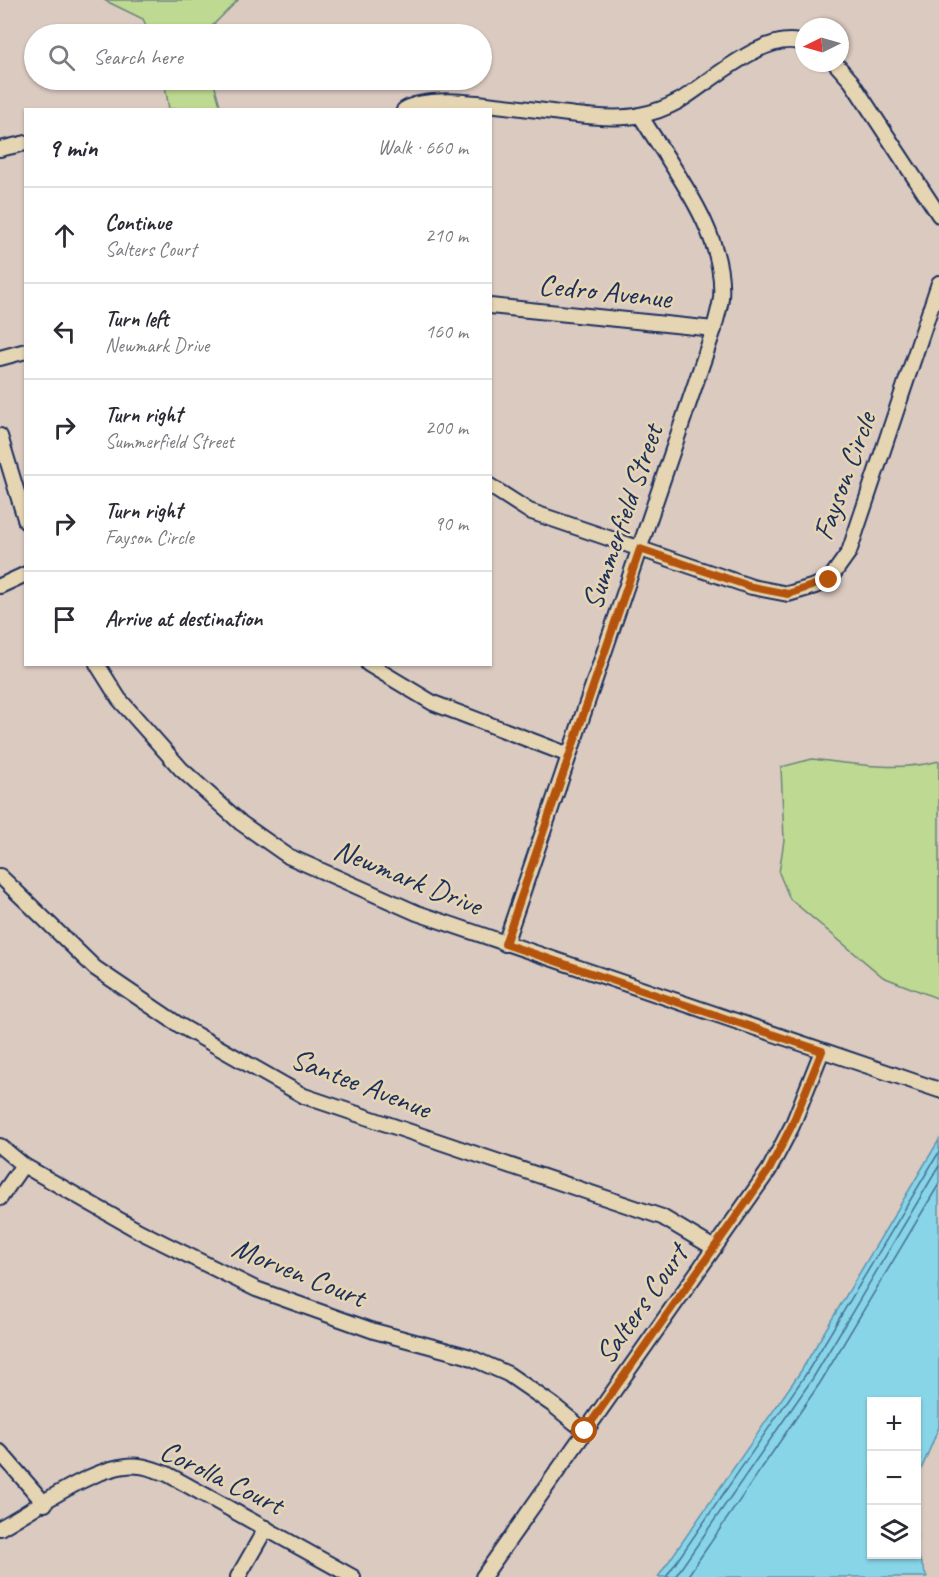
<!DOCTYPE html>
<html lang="en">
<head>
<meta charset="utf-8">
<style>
	body { margin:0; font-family:Caveat,sans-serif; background:#f7f7f7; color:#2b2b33 }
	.controls { position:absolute; right:18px; bottom:18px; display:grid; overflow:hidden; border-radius:0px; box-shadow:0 2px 4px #0004 }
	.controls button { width:54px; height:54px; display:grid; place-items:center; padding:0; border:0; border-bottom:2px solid #e1e1e2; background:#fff; color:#2b2b33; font:30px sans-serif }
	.compass { position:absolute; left:795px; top:18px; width:54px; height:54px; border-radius:50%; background:#fff; box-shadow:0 2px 4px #0004; rotate:265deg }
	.stop { position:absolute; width:18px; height:18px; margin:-14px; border:4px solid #b45309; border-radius:50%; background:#fff }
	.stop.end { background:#b45309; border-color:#fff; box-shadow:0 2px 6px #0008 }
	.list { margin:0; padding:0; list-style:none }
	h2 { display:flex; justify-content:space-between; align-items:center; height:78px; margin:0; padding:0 24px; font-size:26px }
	h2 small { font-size:20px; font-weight:400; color:#7c7c81 }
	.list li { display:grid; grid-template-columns:39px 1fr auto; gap:18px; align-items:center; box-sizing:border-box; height:96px; padding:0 24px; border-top:2px solid #e1e1e2 }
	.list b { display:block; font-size:22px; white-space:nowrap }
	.list p { margin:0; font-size:20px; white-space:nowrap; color:#7c7c81 }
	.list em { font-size:20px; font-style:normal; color:#7c7c81 }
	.icon { flex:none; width:33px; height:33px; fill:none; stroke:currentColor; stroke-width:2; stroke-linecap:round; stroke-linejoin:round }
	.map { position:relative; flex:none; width:939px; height:1577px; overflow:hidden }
	.search { position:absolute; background:#fff; box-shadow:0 2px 4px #0004; left:24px; top:24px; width:468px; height:66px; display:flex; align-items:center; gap:15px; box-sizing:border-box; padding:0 21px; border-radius:33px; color:#7c7c81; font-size:22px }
	.panel { position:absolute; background:#fff; box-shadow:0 2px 4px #0004; left:24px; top:108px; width:468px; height:558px; border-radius:0px }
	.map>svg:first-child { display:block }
	.green { fill:#bed991; stroke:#6c8478; stroke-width:1.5 }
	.water { fill:#88d5e8; stroke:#5c93b1; stroke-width:1.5 }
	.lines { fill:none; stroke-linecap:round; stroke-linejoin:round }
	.shore { stroke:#477195; stroke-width:1.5 }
	.minor-casing { stroke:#1b2f5e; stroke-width:18 }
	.minor { stroke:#e6d5b2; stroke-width:14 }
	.route { stroke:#b45309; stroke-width:8 }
	.labels { text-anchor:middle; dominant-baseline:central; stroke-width:5; stroke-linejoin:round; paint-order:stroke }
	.street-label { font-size:30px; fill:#1b2f5e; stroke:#e6d5b2 }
</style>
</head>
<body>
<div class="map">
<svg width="939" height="1577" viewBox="0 0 939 1577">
	<rect width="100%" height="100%" fill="#dbcac0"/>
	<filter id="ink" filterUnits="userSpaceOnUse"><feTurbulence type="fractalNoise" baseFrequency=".0167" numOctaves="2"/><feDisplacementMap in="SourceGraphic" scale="12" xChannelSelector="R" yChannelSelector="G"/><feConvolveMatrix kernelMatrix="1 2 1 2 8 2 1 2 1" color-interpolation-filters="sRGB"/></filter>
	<g filter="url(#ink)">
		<g class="green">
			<polygon points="104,0 238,0 210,28 210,34 150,34 143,19"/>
			<polygon points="164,80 213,80 221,109 169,109"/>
			<path d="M 812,759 C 853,764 899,772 939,761 L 939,999 L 883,977 L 790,899 L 779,873 L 784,840 L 781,767 Z"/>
		</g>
		<polygon class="water" points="939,1140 939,1427 918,1477 917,1539 916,1402 872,1402 872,1554 917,1554 927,1577 658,1577 801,1371"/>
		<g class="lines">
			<g class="shore">
				<polyline points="666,1577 806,1374 939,1152"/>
				<polyline points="675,1577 813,1378 939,1166"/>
				<polyline points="687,1577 820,1383 939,1184"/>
			</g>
			<g class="minor-casing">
				<g id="minor">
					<polyline points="835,63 851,81 939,215"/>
					<path d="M 404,110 C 441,83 586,128 640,115 C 652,113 668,107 679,101 C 708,84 769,27 804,44"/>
					<polyline points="0,149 26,143"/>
					<polyline points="490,306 714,329"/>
					<polyline points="0,358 26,351"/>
					<polyline points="0,436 26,522"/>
					<polyline points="490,486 529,511 752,587 788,594 815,586 829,580 849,552 939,283"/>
					<polyline points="0,586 26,574"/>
					<polyline points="97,664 119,699 181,769 241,823 288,856 417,913 939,1090"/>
					<polyline points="368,664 433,703 569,755"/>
					<polyline points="0,876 95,968 179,1025 304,1096 662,1217 714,1248"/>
					<path d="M 505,944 L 714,329 C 716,319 720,308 721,298 C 726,233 672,168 640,115"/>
					<polyline points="0,1146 23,1165 139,1231 256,1289 374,1331 467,1356 508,1374 553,1405 585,1431"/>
					<polyline points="0,1198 23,1165"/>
					<polyline points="0,1452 45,1504"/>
					<path d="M 0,1528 C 35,1509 101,1460 140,1466 C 149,1467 158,1471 167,1474 L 353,1577"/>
					<polyline points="238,1577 266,1528"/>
					<polyline points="483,1577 769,1170 792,1126 822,1051"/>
				</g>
			</g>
			<use href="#minor" class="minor"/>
		</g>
	</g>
	<g class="lines" filter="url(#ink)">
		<polyline class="route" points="585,1431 769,1170 792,1125 822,1051 505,944 640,549 752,587 788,594 829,580"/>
	</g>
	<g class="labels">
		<g class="street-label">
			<text transform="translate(605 291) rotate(6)">Cedro Avenue</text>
			<text transform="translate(844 476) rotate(-70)">Fayson Circle</text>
			<text transform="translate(622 517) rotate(-71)">Summerfield Street</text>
			<text transform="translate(408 877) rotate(22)">Newmark Drive</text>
			<text transform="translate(361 1083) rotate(21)">Santee Avenue</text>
			<text transform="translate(299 1272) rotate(22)">Morven Court</text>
			<text transform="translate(641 1304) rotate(-55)">Salters Court</text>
			<text transform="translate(222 1477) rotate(26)">Corolla Court</text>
		</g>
	</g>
</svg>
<div class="controls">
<button>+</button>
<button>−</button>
<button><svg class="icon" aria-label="layers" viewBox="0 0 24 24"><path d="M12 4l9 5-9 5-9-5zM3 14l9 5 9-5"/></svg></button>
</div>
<svg class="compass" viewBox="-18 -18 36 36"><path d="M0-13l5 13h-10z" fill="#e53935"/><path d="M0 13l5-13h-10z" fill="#7c7c81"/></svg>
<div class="stop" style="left:585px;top:1431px"></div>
<div class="stop end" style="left:829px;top:580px"></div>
<div class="search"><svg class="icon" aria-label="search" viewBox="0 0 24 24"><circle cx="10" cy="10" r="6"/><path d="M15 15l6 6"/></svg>Search here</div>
<section class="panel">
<h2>9 min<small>Walk · 660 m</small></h2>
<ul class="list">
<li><svg class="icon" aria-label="ahead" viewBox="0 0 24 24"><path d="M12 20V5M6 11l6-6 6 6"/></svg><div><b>Continue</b><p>Salters Court</p></div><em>210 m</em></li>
<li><svg class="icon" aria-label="left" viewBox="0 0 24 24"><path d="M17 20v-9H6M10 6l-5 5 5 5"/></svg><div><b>Turn left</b><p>Newmark Drive</p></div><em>160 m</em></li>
<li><svg class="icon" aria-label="right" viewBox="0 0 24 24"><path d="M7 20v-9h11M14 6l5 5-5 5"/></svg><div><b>Turn right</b><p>Summerfield Street</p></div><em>200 m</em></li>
<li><svg class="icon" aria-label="right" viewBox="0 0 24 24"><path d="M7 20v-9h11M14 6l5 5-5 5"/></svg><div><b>Turn right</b><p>Fayson Circle</p></div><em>90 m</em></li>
<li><svg class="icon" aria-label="arrive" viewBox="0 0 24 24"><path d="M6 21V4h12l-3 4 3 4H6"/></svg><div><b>Arrive at destination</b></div></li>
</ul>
</section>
</div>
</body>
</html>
